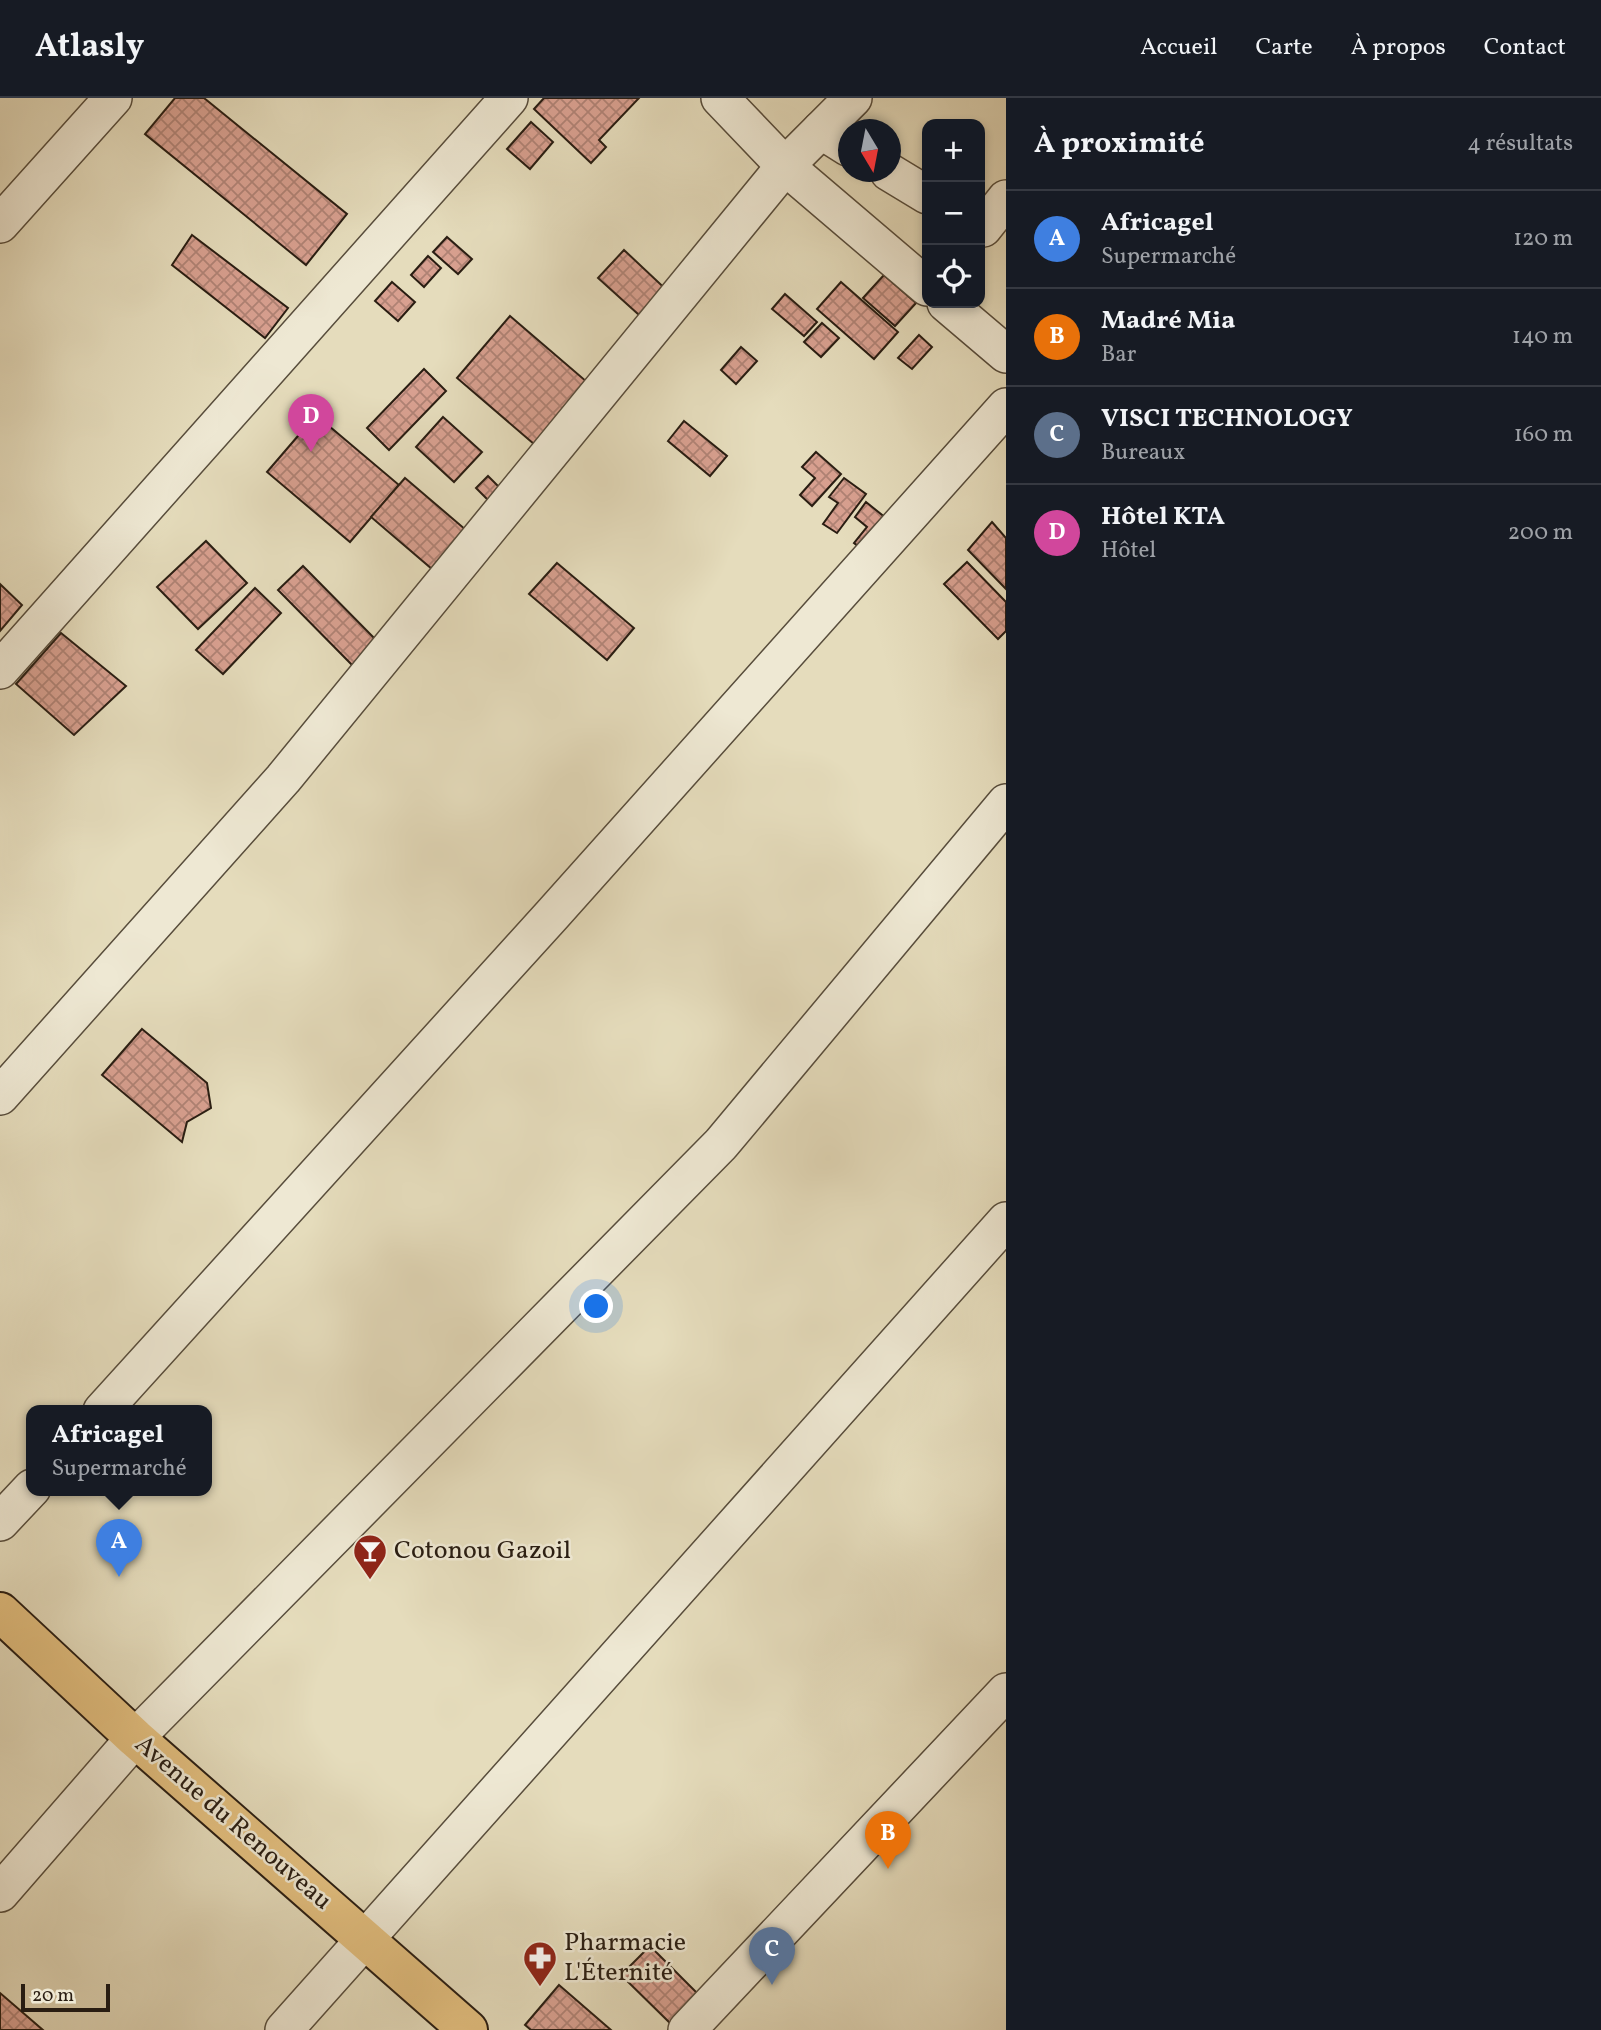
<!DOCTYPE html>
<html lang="fr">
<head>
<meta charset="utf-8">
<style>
	body { margin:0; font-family:Vollkorn,serif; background:#242831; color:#f1f3f6 }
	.controls { position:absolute; right:21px; top:21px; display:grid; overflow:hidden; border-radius:14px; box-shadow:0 4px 10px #0003 }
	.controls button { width:63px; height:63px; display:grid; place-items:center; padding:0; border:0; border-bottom:2px solid #363941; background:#171b24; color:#f1f3f6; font:35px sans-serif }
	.compass { position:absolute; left:838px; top:21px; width:63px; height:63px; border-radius:50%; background:#171b24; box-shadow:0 4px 10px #0003; rotate:170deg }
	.scale { position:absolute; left:21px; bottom:18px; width:89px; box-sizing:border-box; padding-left:7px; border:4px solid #291d12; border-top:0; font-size:19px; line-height:24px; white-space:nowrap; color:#291d12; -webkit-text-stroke:5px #eee8d3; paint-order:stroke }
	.you { position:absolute; left:597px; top:1209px; width:24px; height:24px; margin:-18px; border:5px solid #fff; border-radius:50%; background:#1a73e8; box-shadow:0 0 0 10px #1a73e833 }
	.badge { display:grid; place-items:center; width:46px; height:46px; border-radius:50%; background:#d93025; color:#fff; font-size:23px; font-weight:700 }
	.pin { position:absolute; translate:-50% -58px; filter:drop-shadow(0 2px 4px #0008) }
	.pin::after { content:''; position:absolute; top:37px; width:24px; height:21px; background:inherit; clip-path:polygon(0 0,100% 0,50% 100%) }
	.popup { position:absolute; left:26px; top:1307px; width:186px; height:91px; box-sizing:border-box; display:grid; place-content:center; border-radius:14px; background:#171b24; filter:drop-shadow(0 2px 5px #0005); font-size:23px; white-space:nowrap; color:#9ea1a6 }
	.popup b { font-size:26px; color:#f1f3f6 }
	.popup::after { content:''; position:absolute; left:50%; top:100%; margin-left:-14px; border:14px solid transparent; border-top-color:#171b24 }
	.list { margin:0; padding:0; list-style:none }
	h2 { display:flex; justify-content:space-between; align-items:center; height:91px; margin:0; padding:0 28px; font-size:30px }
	h2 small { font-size:23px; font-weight:400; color:#9ea1a6 }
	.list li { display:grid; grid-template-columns:46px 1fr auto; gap:21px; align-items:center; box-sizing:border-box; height:98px; padding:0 28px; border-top:2px solid #363941 }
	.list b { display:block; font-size:26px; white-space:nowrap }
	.list p { margin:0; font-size:23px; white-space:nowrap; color:#9ea1a6 }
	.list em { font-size:23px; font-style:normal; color:#9ea1a6 }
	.icon { flex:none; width:38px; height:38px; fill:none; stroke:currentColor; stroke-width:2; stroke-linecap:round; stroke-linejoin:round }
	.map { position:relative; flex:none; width:1006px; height:1932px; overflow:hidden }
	header { display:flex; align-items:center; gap:42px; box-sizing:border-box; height:98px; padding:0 35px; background:#171b24; border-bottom:2px solid #363941 }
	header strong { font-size:33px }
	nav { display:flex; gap:38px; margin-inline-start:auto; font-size:24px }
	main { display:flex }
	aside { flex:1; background:#171b24 }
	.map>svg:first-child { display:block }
	.building { fill:url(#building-cross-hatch); stroke:#291d12; stroke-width:2 }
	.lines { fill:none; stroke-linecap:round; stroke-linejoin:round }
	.minor-casing { stroke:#584d3c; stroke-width:40 }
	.major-casing { stroke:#291d12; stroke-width:42 }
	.minor { stroke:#eee8d3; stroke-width:37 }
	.major { stroke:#e2be7e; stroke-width:38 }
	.labels { text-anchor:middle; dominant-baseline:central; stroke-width:5; stroke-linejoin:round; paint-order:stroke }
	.poi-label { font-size:26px; fill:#291d12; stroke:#eee8d3; text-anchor:start }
	.street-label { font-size:26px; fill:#291d12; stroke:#eee8d3 }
</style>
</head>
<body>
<header>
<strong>Atlasly</strong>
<nav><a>Accueil</a><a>Carte</a><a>À propos</a><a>Contact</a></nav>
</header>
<main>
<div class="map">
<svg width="1006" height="1932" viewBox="0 0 1006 1932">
	<defs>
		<pattern id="building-cross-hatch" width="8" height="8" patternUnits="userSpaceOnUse" patternTransform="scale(1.75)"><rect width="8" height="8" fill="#d8a090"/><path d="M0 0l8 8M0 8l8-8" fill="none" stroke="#af8274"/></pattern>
	</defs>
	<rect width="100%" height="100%" fill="#e5dcbc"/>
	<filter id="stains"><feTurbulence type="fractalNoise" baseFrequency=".00286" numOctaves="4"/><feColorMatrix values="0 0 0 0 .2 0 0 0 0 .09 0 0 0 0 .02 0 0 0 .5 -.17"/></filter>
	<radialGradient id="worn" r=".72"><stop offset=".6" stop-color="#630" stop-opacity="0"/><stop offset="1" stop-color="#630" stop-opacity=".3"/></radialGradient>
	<g class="building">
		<polygon points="175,0 204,0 347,116 306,167 145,36"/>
		<polygon points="544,0 639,0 599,42 606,49 591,65 534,11"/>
		<polygon points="531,24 553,44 530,71 507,51"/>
		<polygon points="192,137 288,210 265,240 172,167"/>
		<polygon points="447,139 472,161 458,176 433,154"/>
		<polygon points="624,152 673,198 648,225 598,180"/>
		<polygon points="428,158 441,170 424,189 411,177"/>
		<polygon points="884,177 916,205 895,228 863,200"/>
		<polygon points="392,184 415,204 398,223 375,203"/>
		<polygon points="841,184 898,234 874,261 817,211"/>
		<polygon points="785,196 817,224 804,238 772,211"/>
		<polygon points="510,218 594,290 541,352 457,280"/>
		<polygon points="822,225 839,240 821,259 804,244"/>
		<polygon points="919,237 932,249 912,271 898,260"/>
		<polygon points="741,249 757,263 736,286 721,272"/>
		<polygon points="424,271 446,293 389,352 367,330"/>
		<polygon points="316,317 399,387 350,444 267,374"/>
		<polygon points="443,319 482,354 454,384 416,349"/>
		<polygon points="684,323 727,358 710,378 668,343"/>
		<polygon points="816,354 841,376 812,408 800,397 815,380 802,369"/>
		<polygon points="488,378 504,394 492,406 476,390"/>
		<polygon points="405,380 473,438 439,477 371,419"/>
		<polygon points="844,380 866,396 837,435 823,426 838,405 829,399"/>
		<polygon points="866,404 892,425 867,455 854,445 867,429 855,419"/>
		<polygon points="992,424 1006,440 1006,491 968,452"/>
		<polygon points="206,443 247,485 198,531 157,489"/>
		<polygon points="967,464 1006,504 1006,533 998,541 944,486"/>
		<polygon points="557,465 634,530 607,562 529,496"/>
		<polygon points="303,468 381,547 356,571 278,492"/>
		<polygon points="0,486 22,507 0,533"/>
		<polygon points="255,490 281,515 223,576 196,552"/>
		<polygon points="61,535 126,588 74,637 16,586"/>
		<polygon points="142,931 207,985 211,1010 187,1024 182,1044 102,977"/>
		<polygon points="650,1848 700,1898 671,1926 621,1877"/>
		<polygon points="559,1887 611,1932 531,1932 525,1927"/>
		<polygon points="0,1895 43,1932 0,1932"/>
	</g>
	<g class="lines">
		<g class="minor-casing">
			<g id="minor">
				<polyline points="720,0 785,68 927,189"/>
				<polyline points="821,32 848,49"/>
				<polyline points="889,74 927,97"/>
				<polyline points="0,126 113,0"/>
				<polyline points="983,130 1006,101"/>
				<polyline points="946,205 1006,256"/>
				<polyline points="0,572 509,0"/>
				<polyline points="0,998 283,681 785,68 853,0"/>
				<polyline points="102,1313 552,817 1006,309"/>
				<polyline points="0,1424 32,1390"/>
				<polyline points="0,1795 135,1640 721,1046 1006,705"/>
				<polyline points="284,1932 1006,1123"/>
				<polyline points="687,1932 1006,1594"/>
			</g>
		</g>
		<g class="major-casing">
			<polyline id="major" points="0,1514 135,1640 468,1932"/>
		</g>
		<use href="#minor" class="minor"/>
		<use href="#major" class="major"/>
	</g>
	<defs>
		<g id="bar-pin" transform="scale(1.75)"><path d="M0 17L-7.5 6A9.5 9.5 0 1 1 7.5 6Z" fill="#8f2418" stroke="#eee8d3"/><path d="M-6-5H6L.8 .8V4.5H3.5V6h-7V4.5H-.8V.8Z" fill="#fff"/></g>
		<g id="pharmacy-pin" transform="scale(1.75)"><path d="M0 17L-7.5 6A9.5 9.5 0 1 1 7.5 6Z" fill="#8f2418" stroke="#eee8d3"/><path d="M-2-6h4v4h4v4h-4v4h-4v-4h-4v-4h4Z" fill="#fff"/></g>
	</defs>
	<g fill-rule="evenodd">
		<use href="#bar-pin" x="370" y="1453"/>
		<use href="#pharmacy-pin" x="540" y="1860"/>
	</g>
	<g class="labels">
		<g class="poi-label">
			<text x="394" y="1453">Cotonou Gazoil</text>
			<text x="564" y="1845">Pharmacie<tspan x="564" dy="30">L'Éternité</tspan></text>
		</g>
		<g class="street-label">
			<text transform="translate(233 1725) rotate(41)">Avenue du Renouveau</text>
		</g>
	</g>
	<rect width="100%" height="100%" filter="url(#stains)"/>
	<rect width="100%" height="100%" fill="url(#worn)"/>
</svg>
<div class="controls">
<button>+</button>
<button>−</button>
<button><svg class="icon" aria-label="locate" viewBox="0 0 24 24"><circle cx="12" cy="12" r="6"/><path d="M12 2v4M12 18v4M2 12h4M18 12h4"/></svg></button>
</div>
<svg class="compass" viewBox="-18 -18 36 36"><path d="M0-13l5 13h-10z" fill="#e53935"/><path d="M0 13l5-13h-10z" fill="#9ea1a6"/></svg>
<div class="scale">20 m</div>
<div class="you"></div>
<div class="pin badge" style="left:119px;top:1479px;background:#3f7fe0">A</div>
<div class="popup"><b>Africagel</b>Supermarché</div>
<div class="pin badge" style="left:888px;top:1771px;background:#e8710a">B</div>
<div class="pin badge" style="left:772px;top:1887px;background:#5c6f8a">C</div>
<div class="pin badge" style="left:311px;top:354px;background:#d1479c">D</div>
</div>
<aside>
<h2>À proximité<small>4 résultats</small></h2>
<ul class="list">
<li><span class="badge" style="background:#3f7fe0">A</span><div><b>Africagel</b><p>Supermarché</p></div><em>120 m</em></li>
<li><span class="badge" style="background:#e8710a">B</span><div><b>Madré Mia</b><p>Bar</p></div><em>140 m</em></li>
<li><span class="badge" style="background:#5c6f8a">C</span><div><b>VISCI TECHNOLOGY</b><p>Bureaux</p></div><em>160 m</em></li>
<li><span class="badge" style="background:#d1479c">D</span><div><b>Hôtel KTA</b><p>Hôtel</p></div><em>200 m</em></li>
</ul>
</aside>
</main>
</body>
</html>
